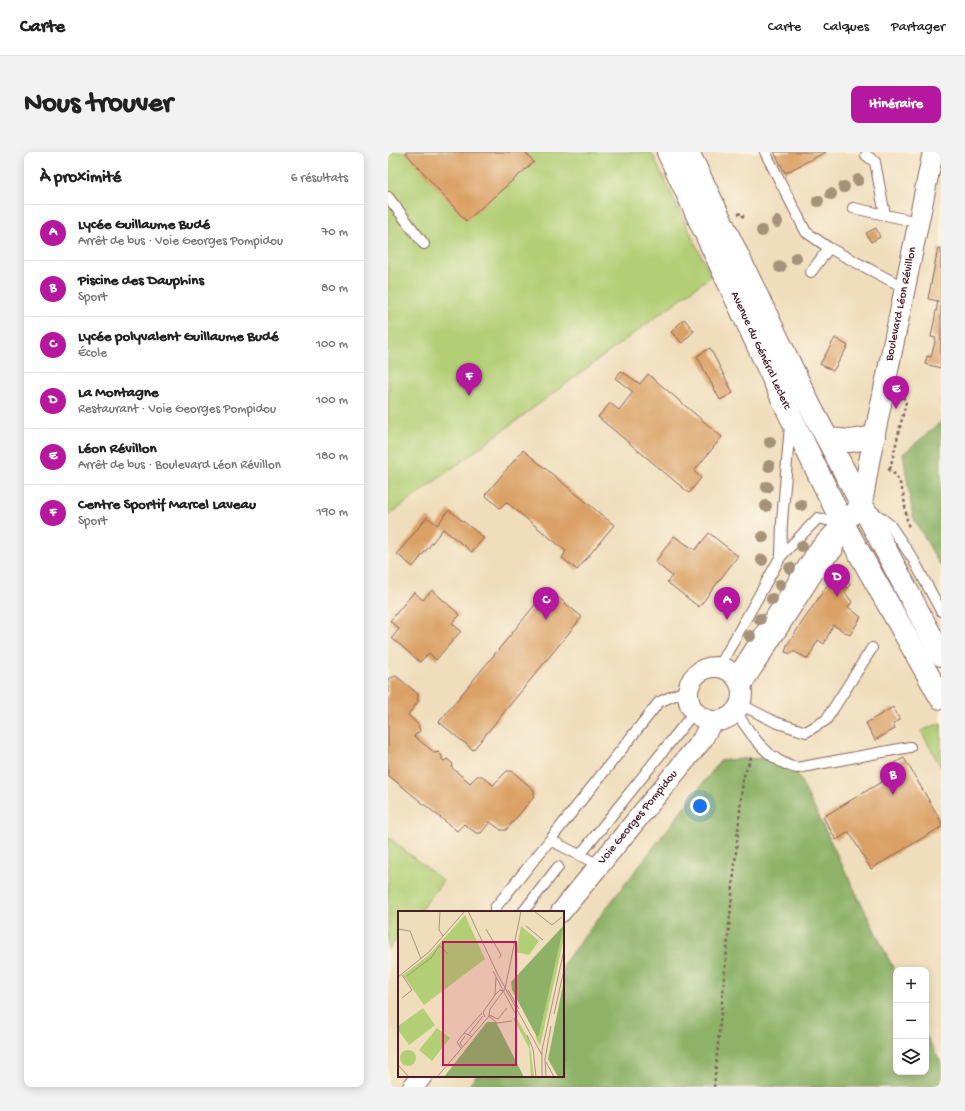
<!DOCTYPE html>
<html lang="fr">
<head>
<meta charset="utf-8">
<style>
	body { margin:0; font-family:"Gochi Hand",sans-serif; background:#f2f2f2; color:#222 }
	.controls { position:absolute; right:12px; bottom:12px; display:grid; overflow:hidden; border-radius:8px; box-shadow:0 2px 10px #0003 }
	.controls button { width:36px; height:36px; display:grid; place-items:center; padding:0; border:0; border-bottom:1px solid #e0e0e0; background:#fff; color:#222; font:20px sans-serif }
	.you { position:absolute; left:312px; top:654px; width:14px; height:14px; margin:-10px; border:3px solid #fff; border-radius:50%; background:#1a73e8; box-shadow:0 0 0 6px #1a73e833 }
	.badge { display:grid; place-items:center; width:26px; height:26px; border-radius:50%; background:#b5179e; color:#fff; font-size:13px; font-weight:700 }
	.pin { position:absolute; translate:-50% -33px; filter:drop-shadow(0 1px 2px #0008) }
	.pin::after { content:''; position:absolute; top:21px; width:14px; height:12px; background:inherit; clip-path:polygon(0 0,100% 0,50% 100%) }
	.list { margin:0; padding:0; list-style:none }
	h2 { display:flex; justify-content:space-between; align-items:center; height:52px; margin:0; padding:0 16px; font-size:17px }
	h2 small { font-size:13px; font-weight:400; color:#767676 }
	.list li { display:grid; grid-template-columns:26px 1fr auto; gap:12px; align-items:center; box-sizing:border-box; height:56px; padding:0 16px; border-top:1px solid #e0e0e0 }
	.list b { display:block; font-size:15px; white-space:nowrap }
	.list p { margin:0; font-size:13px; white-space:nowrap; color:#767676 }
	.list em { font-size:13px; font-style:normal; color:#767676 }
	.icon { flex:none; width:22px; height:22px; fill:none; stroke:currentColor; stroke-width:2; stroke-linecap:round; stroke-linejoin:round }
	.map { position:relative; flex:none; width:553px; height:935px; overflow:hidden; border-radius:8px }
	header { display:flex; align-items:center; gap:24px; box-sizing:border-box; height:56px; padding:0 20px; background:#fff; border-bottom:1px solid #e0e0e0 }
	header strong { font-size:19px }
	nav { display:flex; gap:22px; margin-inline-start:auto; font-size:14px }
	.intro { display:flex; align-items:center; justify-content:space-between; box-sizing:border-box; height:96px; padding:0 24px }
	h1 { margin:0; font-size:28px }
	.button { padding:10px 18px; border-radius:8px; background:#b5179e; color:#fff; font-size:14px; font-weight:700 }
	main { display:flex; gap:24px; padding:0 24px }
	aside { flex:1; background:#fff; border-radius:8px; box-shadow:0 2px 10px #0003 }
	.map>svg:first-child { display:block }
	.green { fill:#b2cf76; stroke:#7e7750 }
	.forest { fill:#8db267; stroke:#6c6849 }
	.building { fill:#daa065 }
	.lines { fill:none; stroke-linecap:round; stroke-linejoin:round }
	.service-casing { stroke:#84625d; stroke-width:12 }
	.minor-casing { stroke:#84625d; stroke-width:22 }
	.secondary-casing { stroke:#84625d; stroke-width:24 }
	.path { stroke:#84625d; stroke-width:2.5; stroke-dasharray:3 3; stroke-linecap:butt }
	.service { stroke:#fff; stroke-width:10 }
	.minor { stroke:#fff; stroke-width:20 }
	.secondary { stroke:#fff; stroke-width:22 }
	.tree { fill:#a59278 }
	.labels { text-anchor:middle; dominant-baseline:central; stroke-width:3; stroke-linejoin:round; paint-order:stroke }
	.street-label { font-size:12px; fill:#4a1f2b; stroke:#fcf5e5 }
	.inset-road { fill:none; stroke:#ad9181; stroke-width:1 }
	.view { fill:#c2185b; fill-opacity:0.15; stroke:#c2185b; stroke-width:2 }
	.inset-edge { fill:none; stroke:#4a1f2b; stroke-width:2 }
</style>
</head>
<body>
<header>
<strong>Carte</strong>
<nav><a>Carte</a><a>Calques</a><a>Partager</a></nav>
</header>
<div class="intro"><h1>Nous trouver</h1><a class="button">Itinéraire</a></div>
<main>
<aside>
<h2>À proximité<small>6 résultats</small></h2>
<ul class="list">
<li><span class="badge">A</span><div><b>Lycée Guillaume Budé</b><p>Arrêt de bus · Voie Georges Pompidou</p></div><em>70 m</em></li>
<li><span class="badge">B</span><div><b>Piscine des Dauphins</b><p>Sport</p></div><em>80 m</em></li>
<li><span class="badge">C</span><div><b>Lycée polyvalent Guillaume Budé</b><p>École</p></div><em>100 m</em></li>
<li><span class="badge">D</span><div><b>La Montagne</b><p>Restaurant · Voie Georges Pompidou</p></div><em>100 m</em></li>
<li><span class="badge">E</span><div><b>Léon Révillon</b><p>Arrêt de bus · Boulevard Léon Révillon</p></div><em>180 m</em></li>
<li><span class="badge">F</span><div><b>Centre Sportif Marcel Laveau</b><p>Sport</p></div><em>190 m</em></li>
</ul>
</aside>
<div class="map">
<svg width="553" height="935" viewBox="0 0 553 935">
	<rect width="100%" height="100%" fill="#fcf5e5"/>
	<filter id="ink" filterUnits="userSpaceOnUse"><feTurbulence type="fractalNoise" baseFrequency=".025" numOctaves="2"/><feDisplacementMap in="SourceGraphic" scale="8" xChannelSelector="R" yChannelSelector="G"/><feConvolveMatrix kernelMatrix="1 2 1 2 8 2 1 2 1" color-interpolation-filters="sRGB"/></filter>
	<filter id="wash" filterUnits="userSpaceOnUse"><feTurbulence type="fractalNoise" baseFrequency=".012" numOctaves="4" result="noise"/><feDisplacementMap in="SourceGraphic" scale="16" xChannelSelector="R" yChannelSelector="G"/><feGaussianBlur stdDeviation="0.9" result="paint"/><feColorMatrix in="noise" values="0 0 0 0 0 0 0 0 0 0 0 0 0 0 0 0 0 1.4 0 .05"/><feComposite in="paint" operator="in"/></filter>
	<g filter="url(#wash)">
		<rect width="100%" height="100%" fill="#efddbb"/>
		<g class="green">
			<polygon points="0,0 263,0 323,124 0,364"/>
			<polygon points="553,571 553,615 533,579"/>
			<polygon points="0,685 55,729 31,760 11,760 11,784 0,798"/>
		</g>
		<g class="forest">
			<polygon points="553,270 553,415 525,365 515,302"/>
			<polygon points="401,605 508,822 508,920 538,920 538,883 553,911 553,935 80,935 88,924 175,924 175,812 333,608"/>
		</g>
		<g id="blocks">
			<g class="building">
				<polygon points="17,0 137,0 146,10 78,69"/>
				<polygon points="386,0 438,0 397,21"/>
				<polygon points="488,76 492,85 483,90 478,81"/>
				<polygon points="550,96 553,96 553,216 537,212 539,204 543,205 548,186 543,185 550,149 540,147"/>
				<polygon points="296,167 306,179 294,191 283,180"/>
				<polygon points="447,186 460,194 445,219 432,212"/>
				<polygon points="322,196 345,241 332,248 309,204"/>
				<polygon points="233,219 252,232 260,222 334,285 306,319 313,326 301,341 210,265 222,251 231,258 245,240 227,226"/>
				<polygon points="135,298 226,373 189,418 174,406 178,399 118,350 112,356 97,343"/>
				<polygon points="61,358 96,386 84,400 55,377 25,415 9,402 39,365 49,373"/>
				<polygon points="321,381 350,404 311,455 279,430 284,424 267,410 286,384 307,398"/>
				<polygon points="448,420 459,428 462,433 456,439 464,450 460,455 473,465 462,483 445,473 436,492 430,488 420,507 405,499 403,502 397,500 399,493"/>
				<polygon points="160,437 194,465 85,598 51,570"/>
				<polygon points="44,438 72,463 64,471 73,479 48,508 41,501 32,510 4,486 11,477 2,469 26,440 35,448"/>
				<polygon points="8,524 30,542 30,550 20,563 30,572 32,579 26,584 47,601 50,600 54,604 54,607 56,609 59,607 65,612 64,616 82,631 89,624 94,624 105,633 119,619 124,619 146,638 146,645 118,678 113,678 102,670 93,681 88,681 76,672 69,679 0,623 0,527"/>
				<polygon points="505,555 512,568 505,572 507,577 487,588 478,571"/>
				<polygon points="516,606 553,669 553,675 483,717 461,680 448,688 435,665 510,620 505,612"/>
			</g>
		</g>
	</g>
	<g filter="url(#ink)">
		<use href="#blocks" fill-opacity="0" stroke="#84625d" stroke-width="1"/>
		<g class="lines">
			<g class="service-casing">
				<g id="service">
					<polyline points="377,0 418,80 441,96 423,120"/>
					<polyline points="478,3 487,10 497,63"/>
					<polyline points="0,45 36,92"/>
					<polyline points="465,56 530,70"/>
					<polyline points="441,96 517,136"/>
					<polyline points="483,358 502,373 525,407 553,459"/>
					<polyline points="393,404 394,370 402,273"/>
					<polyline points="331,515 393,404 430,366 455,372 449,400 437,411 354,541"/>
					<polyline points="352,552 387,570 418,580 438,568 484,496"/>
					<path d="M 348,560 C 363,583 381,610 409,616 L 522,595"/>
					<polyline points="162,688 271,550 301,537"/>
					<polyline points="192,703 307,559"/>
					<polyline points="107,760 107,756 162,688 211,713"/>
					<polyline points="135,760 170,715"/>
				</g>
			</g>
			<g class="minor-casing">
				<g id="minor">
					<circle cx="327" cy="542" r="27"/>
					<path id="s1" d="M 349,526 L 430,399 L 474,352 L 481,310 L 545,0"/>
					<path id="s2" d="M 173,760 L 314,588 L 324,569"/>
					<polyline points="25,935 34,924"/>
				</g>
			</g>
			<g class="secondary-casing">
				<g id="secondary">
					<path id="s3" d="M 280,0 L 403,265 L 455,372 L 553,546"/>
					<polyline points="300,0 421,252 553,503"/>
					<polyline points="440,287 462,289 486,285"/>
				</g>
			</g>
			<g class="path">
				<polyline points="350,62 354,61 356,68"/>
				<path d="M 500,317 C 519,327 515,358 521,376"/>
				<polyline points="502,317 518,250 514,243"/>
				<polyline points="326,935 355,626 364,603"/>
			</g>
			<use href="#service" class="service"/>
			<use href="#minor" class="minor"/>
			<use href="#secondary" class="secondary"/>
		</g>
		<g class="tree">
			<circle cx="470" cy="28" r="6"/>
			<circle cx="456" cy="35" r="6"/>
			<circle cx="443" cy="42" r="6"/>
			<circle cx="430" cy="49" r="6"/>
			<circle cx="389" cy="70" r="6"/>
			<circle cx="374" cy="79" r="6"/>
			<circle cx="408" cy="106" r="6"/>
			<circle cx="392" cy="115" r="6"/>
			<circle cx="382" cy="290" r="6"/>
			<circle cx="381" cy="314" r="6"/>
			<circle cx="379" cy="335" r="6"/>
			<circle cx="413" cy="353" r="6"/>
			<circle cx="378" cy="354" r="6"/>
			<circle cx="375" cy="385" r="6"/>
			<circle cx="414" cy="394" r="6"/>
			<circle cx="374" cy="408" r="6"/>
			<circle cx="402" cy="416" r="6"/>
			<circle cx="392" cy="433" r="6"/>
			<circle cx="384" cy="447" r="6"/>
			<circle cx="372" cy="467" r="6"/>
			<circle cx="362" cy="484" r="6"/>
		</g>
	</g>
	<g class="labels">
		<g class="street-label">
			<text stroke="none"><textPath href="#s1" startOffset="419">Boulevard Léon Révillon</textPath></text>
			<text stroke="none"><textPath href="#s3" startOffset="219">Avenue du Général Leclerc</textPath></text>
			<text stroke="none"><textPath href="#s2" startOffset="122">Voie Georges Pompidou</textPath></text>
		</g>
	</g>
	<g transform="translate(10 759)">
		<rect width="166" height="166" fill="#efddbb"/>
		<path d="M 67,4 L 87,48 L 26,94 L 5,64 L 31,44 ZM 166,14 L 166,26 L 142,135 L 138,127 ZM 123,15 L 141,30 L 131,44 L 118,41 ZM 25,97 L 37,114 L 11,134 L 0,119 L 0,115 ZM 118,106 L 131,129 L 136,166 L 133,166 L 131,137 L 115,107 ZM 39,117 L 52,127 L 34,150 L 21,139 ZM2 147a8 8 0 1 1 16 0a8 8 0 1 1-16 0Z" fill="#b2cf76"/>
		<path d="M 166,14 L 141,124 L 139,126 L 114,79 L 113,71 ZM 166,69 L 166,166 L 160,166 L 150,148 ZM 89,111 L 98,111 L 126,166 L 46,166 Z" fill="#8db267"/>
		<path class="inset-road" d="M 42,0 L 41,19 L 45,25M 70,0 L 100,64 L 144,144M 136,0 L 154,14 L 164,6M 128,15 L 145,29M 0,18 L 12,20 L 23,48M 88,18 L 103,44 L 101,47M 41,34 L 50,43M 95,60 L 117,102M 4,64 L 14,79 L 4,87M 9,65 L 33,47 L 42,34M 0,66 L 31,41 L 67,0M 107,78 L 123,0M 110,79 L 121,98M 97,84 L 98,66M 156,103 L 166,59M 91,104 L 100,108 L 109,97M 91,105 L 99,112 L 114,110M 87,106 L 85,101 L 97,84 L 102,79 L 105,80M 66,122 L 84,102M 70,124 L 85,105M 129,124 L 135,138 L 138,166M 64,135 L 62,132 L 67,125M 63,137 L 59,131 L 66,122 L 73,125M 148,151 L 156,166M 0,154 L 11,166M 39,166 L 91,105 L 92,98 L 107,78M 144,166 L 144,139 L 166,39M 148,166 L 147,148 L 153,115"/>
		<path class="view" d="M 45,31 L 118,31 L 118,154 L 45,154 Z"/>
		<rect width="166" height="166" class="inset-edge"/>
	</g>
</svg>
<div class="controls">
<button>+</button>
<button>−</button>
<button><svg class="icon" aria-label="layers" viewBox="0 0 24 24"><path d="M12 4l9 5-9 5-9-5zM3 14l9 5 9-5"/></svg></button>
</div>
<div class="you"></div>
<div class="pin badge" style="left:339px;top:468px">A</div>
<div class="pin badge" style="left:505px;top:643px">B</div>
<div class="pin badge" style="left:158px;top:468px">C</div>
<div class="pin badge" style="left:449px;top:445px">D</div>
<div class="pin badge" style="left:508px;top:257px">E</div>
<div class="pin badge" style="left:81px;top:244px">F</div>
</div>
</main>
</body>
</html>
